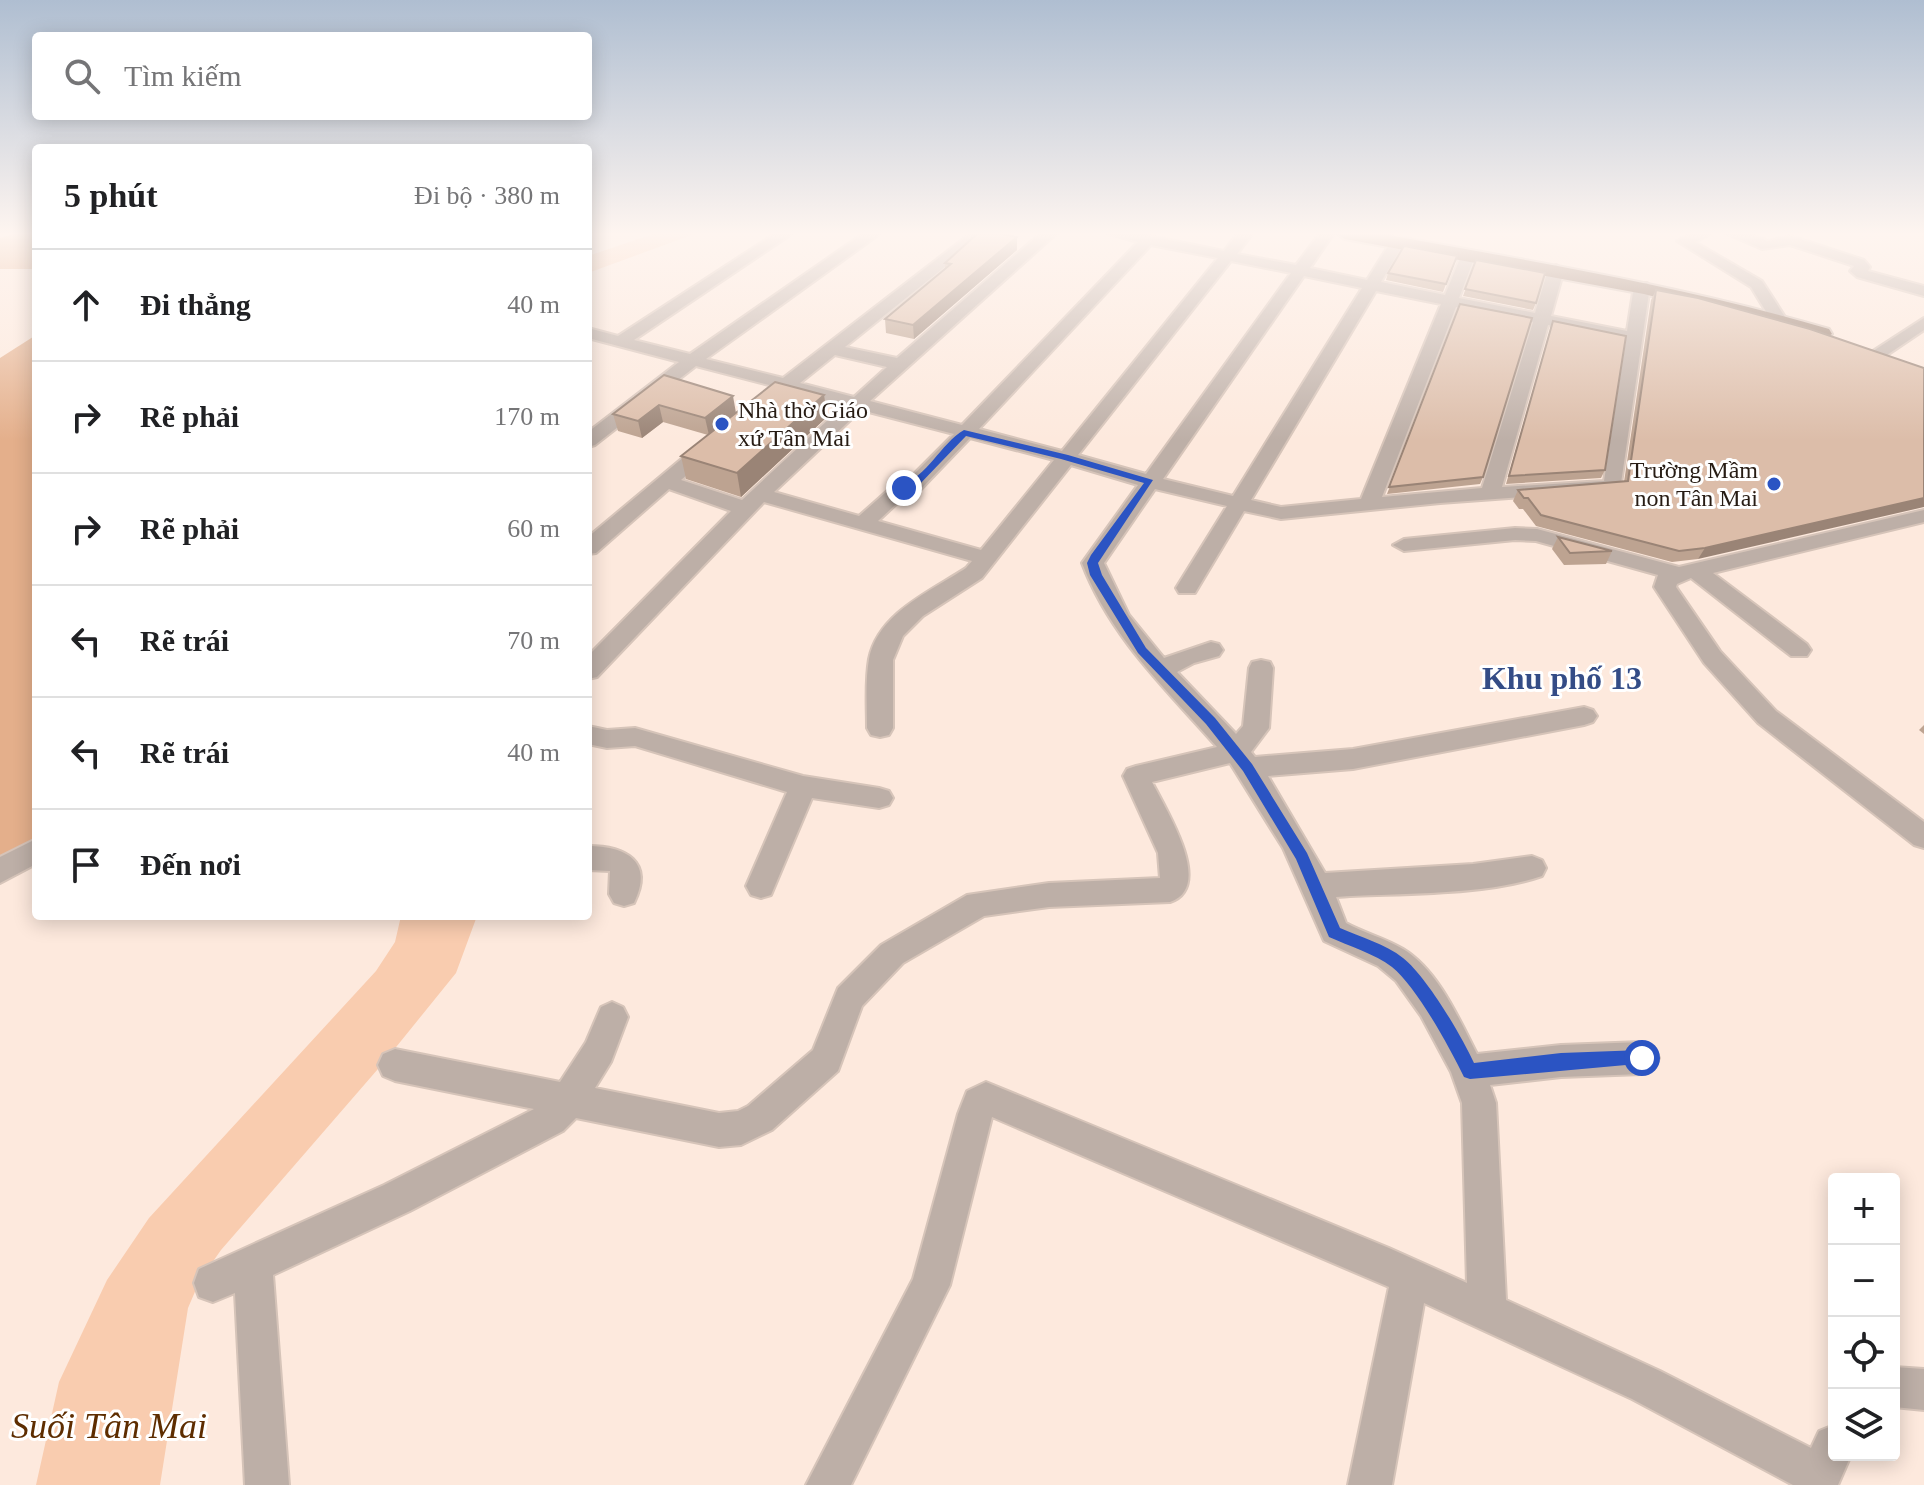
<!DOCTYPE html>
<html lang="vi">
<head>
<meta charset="utf-8">
<style>
	body { margin:0; font-family:Georgia,serif; background:#f6f6f6; color:#202124 }
	.controls { position:absolute; right:24px; bottom:24px; display:grid; overflow:hidden; border-radius:8px; box-shadow:0 4px 20px #0003 }
	.controls button { width:72px; height:72px; display:grid; place-items:center; padding:0; border:0; border-bottom:2px solid #e0e0e0; background:#fff; color:#202124; font:40px sans-serif }
	.stop { position:absolute; width:24px; height:24px; margin:-18px; border:6px solid #2b54c3; border-radius:50%; background:#fff }
	.stop.end { background:#2b54c3; border-color:#fff; box-shadow:0 2px 8px #0008 }
	.list { margin:0; padding:0; list-style:none }
	h2 { display:flex; justify-content:space-between; align-items:center; height:104px; margin:0; padding:0 32px; font-size:34px }
	h2 small { font-size:26px; font-weight:400; color:#757577 }
	.list li { display:grid; grid-template-columns:52px 1fr auto; gap:24px; align-items:center; box-sizing:border-box; height:112px; padding:0 32px; border-top:2px solid #e0e0e0 }
	.list b { display:block; font-size:30px; white-space:nowrap }
	.list em { font-size:26px; font-style:normal; color:#757577 }
	.icon { flex:none; width:44px; height:44px; fill:none; stroke:currentColor; stroke-width:2; stroke-linecap:round; stroke-linejoin:round }
	.map { position:relative; flex:none; width:1924px; height:1485px; overflow:hidden }
	.search { position:absolute; background:#fff; box-shadow:0 4px 20px #0003; left:32px; top:32px; width:560px; height:88px; display:flex; align-items:center; gap:20px; box-sizing:border-box; padding:0 28px; border-radius:8px; color:#757577; font-size:30px }
	.panel { position:absolute; background:#fff; box-shadow:0 4px 20px #0003; left:32px; top:144px; width:560px; height:776px; border-radius:8px }
	.map>svg:first-child { display:block }
	.green { fill:#e4af8b }
	.water { fill:#f9ccaf }
	.lines { fill:none; stroke-linecap:round; stroke-linejoin:round }
	.minor-casing { stroke:#d6c4b9; stroke-width:4 }
	.major-casing { stroke:#d6c4b9; stroke-width:4 }
	.minor { fill:#bdafa7; fill-rule:evenodd }
	.major { fill:#947b6b; fill-rule:evenodd }
	.wall { fill:#bda391 }
	.shaded-wall { fill:#9a8476 }
	.building { fill:#dcbda9; stroke:#9a8476; stroke-width:2 }
	.route { fill:#2b54c3 }
	.poi-dot { fill:#2b54c3; stroke:#fff; stroke-width:3 }
	.labels { text-anchor:middle; dominant-baseline:central; stroke-width:6; stroke-linejoin:round; paint-order:stroke }
	.far-poi-label { font-size:24px; fill:#271c14; stroke:#fff; text-anchor:start }
	.quarter-label { font-size:32px; font-weight:bold; fill:#344c86; stroke:#fff }
	.near-water-label { font-size:36px; font-style:italic; fill:#5e2d00; stroke:#fff }
</style>
</head>
<body>
<div class="map">
<svg width="1924" height="1485" viewBox="0 0 1924 1485">
	<rect width="100%" height="100%" fill="#fde9dd"/>
	<g class="green">
		<polygon points="17,233 36,233 36,269 0,269 0,238"/>
		<polygon points="36,335 36,843 0,863 0,358"/>
	</g>
	<g class="water">
		<polygon points="656,233 697,233 588,273 588,256"/>
		<polygon points="401,916 477,916 456,973 384,1062 221,1250 200,1280 188,1308 160,1485 36,1485 59,1382 107,1280 149,1218 376,971 395,942"/>
	</g>
	<g class="lines">
		<g class="minor-casing">
			<g id="minor">
				<path d="M 776,233 L 793,233 L 634,340 L 690,354 L 864,233 L 881,233 L 706,359 L 783,378 L 971,233 L 987,233 L 845,347 L 897,358 L 1041,233 L 1057,233 L 870,401 L 962,425 L 1138,242 L 1106,233 L 1135,233 L 1224,251 L 1238,233 L 1253,233 L 1237,254 L 1296,265 L 1320,233 L 1334,233 L 1310,268 L 1367,280 L 1392,240 L 1397,239 L 1404,243 L 1381,282 L 1445,295 L 1461,256 L 1468,252 L 1475,256 L 1459,298 L 1535,313 L 1548,270 L 1556,265 L 1564,270 L 1551,316 L 1627,331 L 1634,286 L 1637,283 L 1647,283 L 1650,286 L 1620,490 L 1440,503 L 1281,519 L 1244,511 L 1195,593 L 1179,593 L 1176,588 L 1227,506 L 1155,489 L 1104,563 L 1129,615 L 1164,658 L 1211,642 L 1219,644 L 1223,650 L 1219,656 L 1194,663 L 1177,672 L 1236,734 L 1243,726 L 1249,668 L 1252,662 L 1261,660 L 1270,662 L 1273,668 L 1269,728 L 1251,752 L 1255,757 L 1353,749 L 1584,707 L 1593,710 L 1597,716 L 1593,722 L 1584,725 L 1353,769 L 1268,776 L 1325,873 L 1473,864 L 1532,856 L 1542,860 L 1546,868 L 1542,876 C 1485,896 1397,893 1336,897 L 1346,923 C 1364,933 1385,938 1403,949 C 1438,970 1459,1019 1477,1054 L 1561,1045 L 1642,1042 L 1654,1047 L 1659,1058 L 1654,1069 L 1642,1074 L 1561,1077 L 1490,1085 L 1496,1103 L 1506,1300 L 1660,1371 L 1811,1448 L 1819,1431 L 1834,1425 L 1834,1455 L 1851,1455 L 1838,1485 L 1793,1485 L 1632,1399 L 1424,1303 L 1392,1485 L 1348,1485 L 1389,1287 L 992,1117 L 950,1285 L 851,1485 L 806,1485 L 913,1279 L 958,1114 L 967,1091 L 986,1082 L 1389,1248 L 1467,1283 L 1462,1103 L 1451,1072 L 1421,1016 L 1396,981 L 1378,966 L 1324,941 L 1283,848 L 1230,763 L 1152,782 C 1166,810 1215,887 1170,902 L 1049,907 L 984,916 L 903,963 L 862,1006 L 838,1071 L 772,1130 L 741,1145 L 719,1147 L 576,1118 L 563,1131 L 410,1211 L 273,1275 L 289,1485 L 245,1485 L 235,1293 L 213,1302 L 199,1297 L 194,1283 L 199,1269 L 384,1185 L 534,1109 L 395,1081 L 383,1076 L 378,1065 L 383,1054 L 395,1049 L 560,1082 L 586,1042 L 601,1007 L 612,1002 L 623,1007 L 628,1017 L 611,1062 L 595,1088 L 719,1113 L 738,1111 L 748,1106 L 813,1050 L 838,988 L 881,945 L 967,895 L 1049,883 L 1160,878 L 1158,853 L 1123,776 L 1127,769 L 1136,766 L 1217,747 C 1166,689 1110,637 1082,563 L 1138,485 L 1071,465 L 982,578 L 923,616 L 903,636 L 893,660 L 893,728 L 889,735 L 880,737 L 871,735 L 867,728 C 867,705 865,682 869,659 C 878,613 931,591 966,568 L 972,561 L 764,502 L 597,677 L 588,679 L 588,656 L 731,511 L 669,489 L 596,553 L 588,554 L 588,537 L 703,441 L 710,439 L 720,445 L 717,449 L 681,480 L 742,500 L 844,405 L 789,391 L 778,396 L 772,395 L 769,391 L 773,386 L 696,366 L 595,445 L 588,447 L 588,432 L 679,362 L 588,338 L 588,328 L 618,336 ZM 1151,245 L 1218,258 L 1062,451 L 979,429 ZM 1231,261 L 1291,273 L 1146,474 L 1078,455 ZM 1304,276 L 1362,288 L 1233,496 L 1163,479 ZM 1376,291 L 1441,304 L 1361,499 L 1281,507 L 1251,500 ZM 1456,307 L 1533,322 L 1482,488 L 1382,497 ZM 1548,325 L 1626,341 L 1604,481 L 1502,487 ZM 835,355 L 887,367 L 854,397 L 800,383 ZM 861,410 L 954,434 L 907,481 L 894,485 L 859,516 L 774,492 ZM 970,438 L 1054,460 L 981,550 L 878,521 L 908,493 L 921,489 Z"/>
				<polygon points="1692,233 1712,233 1695,242 1762,281 1787,320 1785,323 1773,323 1751,287 1677,241"/>
				<polygon points="1725,233 1746,233 1768,241 1791,236 1864,260 1870,267 1868,271 1924,286 1924,296 1857,277 1850,271 1854,266 1790,245 1762,249"/>
				<polygon points="1924,318 1924,330 1884,357 1878,358 1870,353"/>
				<polygon points="1924,510 1924,522 1713,573 1807,644 1811,650 1807,656 1791,656 1691,578 1677,584 1676,587 1720,651 1776,711 1924,822 1924,848 1914,845 1758,723 1704,663 1654,587 1658,575 1536,541 1515,540 1404,551 1393,545 1404,539 1515,528 1537,529 1679,567"/>
				<polygon points="588,726 607,730 635,728 803,776 879,788 889,791 893,798 889,805 879,808 812,798 771,895 761,898 751,895 746,886 787,792 635,746 607,748 588,744"/>
				<polygon points="36,839 36,864 0,883 0,857"/>
				<path d="M 588,846 C 625,846 655,861 634,903 L 624,906 L 614,903 L 609,894 L 610,871 L 588,870 Z"/>
				<polygon points="1894,1367 1924,1369 1924,1410 1894,1407"/>
			</g>
		</g>
		<g class="major-casing">
			<path id="major" d="M 1336,233 L 1377,233 C 1529,261 1680,285 1829,329 L 1832,334 L 1821,340 L 1644,294 L 1345,239 Z"/>
		</g>
		<use href="#minor" class="minor"/>
		<use href="#major" class="major"/>
	</g>
	<g class="wall">
		<polygon points="1017,237 1017,250 914,339 886,333 885,319 945,269 945,263"/>
		<polygon points="1457,256 1443,292 1386,280 1388,273"/>
		<polygon points="1476,260 1536,303 1533,310 1463,296"/>
		<polygon points="1656,290 1924,368 1698,559 1672,562 1536,526 1523,509 1519,509 1513,501 1518,490 1624,482 1651,300"/>
		<polygon points="1460,304 1483,477 1480,484 1387,494"/>
		<polygon points="1553,321 1605,470 1601,478 1506,484"/>
		<polygon points="664,375 736,413 824,395 827,417 741,497 686,479 681,456 708,435 663,422 642,438 618,431 613,414"/>
		<polygon points="1558,537 1612,551 1606,564 1564,565 1552,549"/>
		<polygon points="1924,725 1924,734 1919,730"/>
	</g>
	<g class="shaded-wall">
		<polygon points="1017,237 1017,250 914,339 913,325"/>
		<polygon points="824,395 827,417 741,497 737,473"/>
		<polygon points="733,396 736,413 709,435 705,418"/>
		<polygon points="659,405 663,422 642,438 638,421"/>
		<polygon points="1924,498 1924,507 1698,559 1705,548"/>
	</g>
	<g class="building">
		<polygon points="978,233 998,233 1017,237 913,325 885,319 951,264 945,263"/>
		<polygon points="1404,246 1457,256 1446,284 1388,273"/>
		<polygon points="1476,260 1545,273 1536,303 1465,289"/>
		<polygon points="1656,290 1698,298 1810,329 1924,368 1924,498 1705,548 1679,551 1541,515 1528,498 1524,498 1518,490 1628,481"/>
		<polygon points="1460,304 1532,318 1483,477 1389,487"/>
		<polygon points="1553,321 1626,336 1605,470 1509,476"/>
		<polygon points="664,375 733,396 705,418 659,405 638,421 613,414"/>
		<polygon points="775,382 824,395 737,473 681,456"/>
		<polygon points="1558,537 1612,551 1570,553"/>
	</g>
	<linearGradient id="sky" x2="0" y2="1"><stop stop-color="#afbed1"/><stop offset="0.53" stop-color="#fef5f0"/><stop offset="1" stop-color="#fef5f0" stop-opacity="0"/></linearGradient>
	<rect width="1924" height="441" fill="url(#sky)"/>
	<path class="route" d="M 964,430 L 1068,455 L 1153,480 L 1098,563 L 1102,575 L 1146,648 L 1215,718 L 1252,764 L 1307,853 L 1340,928 C 1360,937 1386,944 1403,958 C 1427,977 1461,1035 1474,1063 L 1561,1053 L 1642,1050 L 1651,1058 L 1648,1063 L 1470,1079 L 1464,1077 C 1450,1048 1416,986 1392,967 C 1375,954 1349,946 1329,937 L 1296,859 L 1243,771 L 1206,724 L 1138,653 L 1090,575 L 1087,563 L 1091,555 L 1144,483 L 1061,459 L 966,436 L 917,487 L 900,490 L 900,485 C 928,477 940,444 964,430 Z"/>
	<g class="poi-dot">
		<circle cx="722" cy="424" r="8"/>
		<circle cx="1774" cy="484" r="8"/>
	</g>
	<g class="labels">
		<g class="far-poi-label">
			<text x="738" y="410">Nhà thờ Giáo<tspan x="738" dy="28">xứ Tân Mai</tspan></text>
			<text x="1758" y="470" text-anchor="end">Trường Mầm<tspan x="1758" dy="28">non Tân Mai</tspan></text>
		</g>
		<g class="quarter-label">
			<text x="1562" y="678">Khu phố 13</text>
		</g>
		<g class="near-water-label">
			<text x="109" y="1426">Suối Tân Mai</text>
		</g>
	</g>
</svg>
<div class="controls">
<button>+</button>
<button>−</button>
<button><svg class="icon" aria-label="locate" viewBox="0 0 24 24"><circle cx="12" cy="12" r="6"/><path d="M12 2v4M12 18v4M2 12h4M18 12h4"/></svg></button>
<button><svg class="icon" aria-label="layers" viewBox="0 0 24 24"><path d="M12 4l9 5-9 5-9-5zM3 14l9 5 9-5"/></svg></button>
</div>
<div class="stop" style="left:1642px;top:1058px"></div>
<div class="stop end" style="left:904px;top:488px"></div>
<div class="search"><svg class="icon" aria-label="search" viewBox="0 0 24 24"><circle cx="10" cy="10" r="6"/><path d="M15 15l6 6"/></svg>Tìm kiếm</div>
<section class="panel">
<h2>5 phút<small>Đi bộ · 380 m</small></h2>
<ul class="list">
<li><svg class="icon" aria-label="ahead" viewBox="0 0 24 24"><path d="M12 20V5M6 11l6-6 6 6"/></svg><div><b>Đi thẳng</b></div><em>40 m</em></li>
<li><svg class="icon" aria-label="right" viewBox="0 0 24 24"><path d="M7 20v-9h11M14 6l5 5-5 5"/></svg><div><b>Rẽ phải</b></div><em>170 m</em></li>
<li><svg class="icon" aria-label="right" viewBox="0 0 24 24"><path d="M7 20v-9h11M14 6l5 5-5 5"/></svg><div><b>Rẽ phải</b></div><em>60 m</em></li>
<li><svg class="icon" aria-label="left" viewBox="0 0 24 24"><path d="M17 20v-9H6M10 6l-5 5 5 5"/></svg><div><b>Rẽ trái</b></div><em>70 m</em></li>
<li><svg class="icon" aria-label="left" viewBox="0 0 24 24"><path d="M17 20v-9H6M10 6l-5 5 5 5"/></svg><div><b>Rẽ trái</b></div><em>40 m</em></li>
<li><svg class="icon" aria-label="arrive" viewBox="0 0 24 24"><path d="M6 21V4h12l-3 4 3 4H6"/></svg><div><b>Đến nơi</b></div></li>
</ul>
</section>
</div>
</body>
</html>
